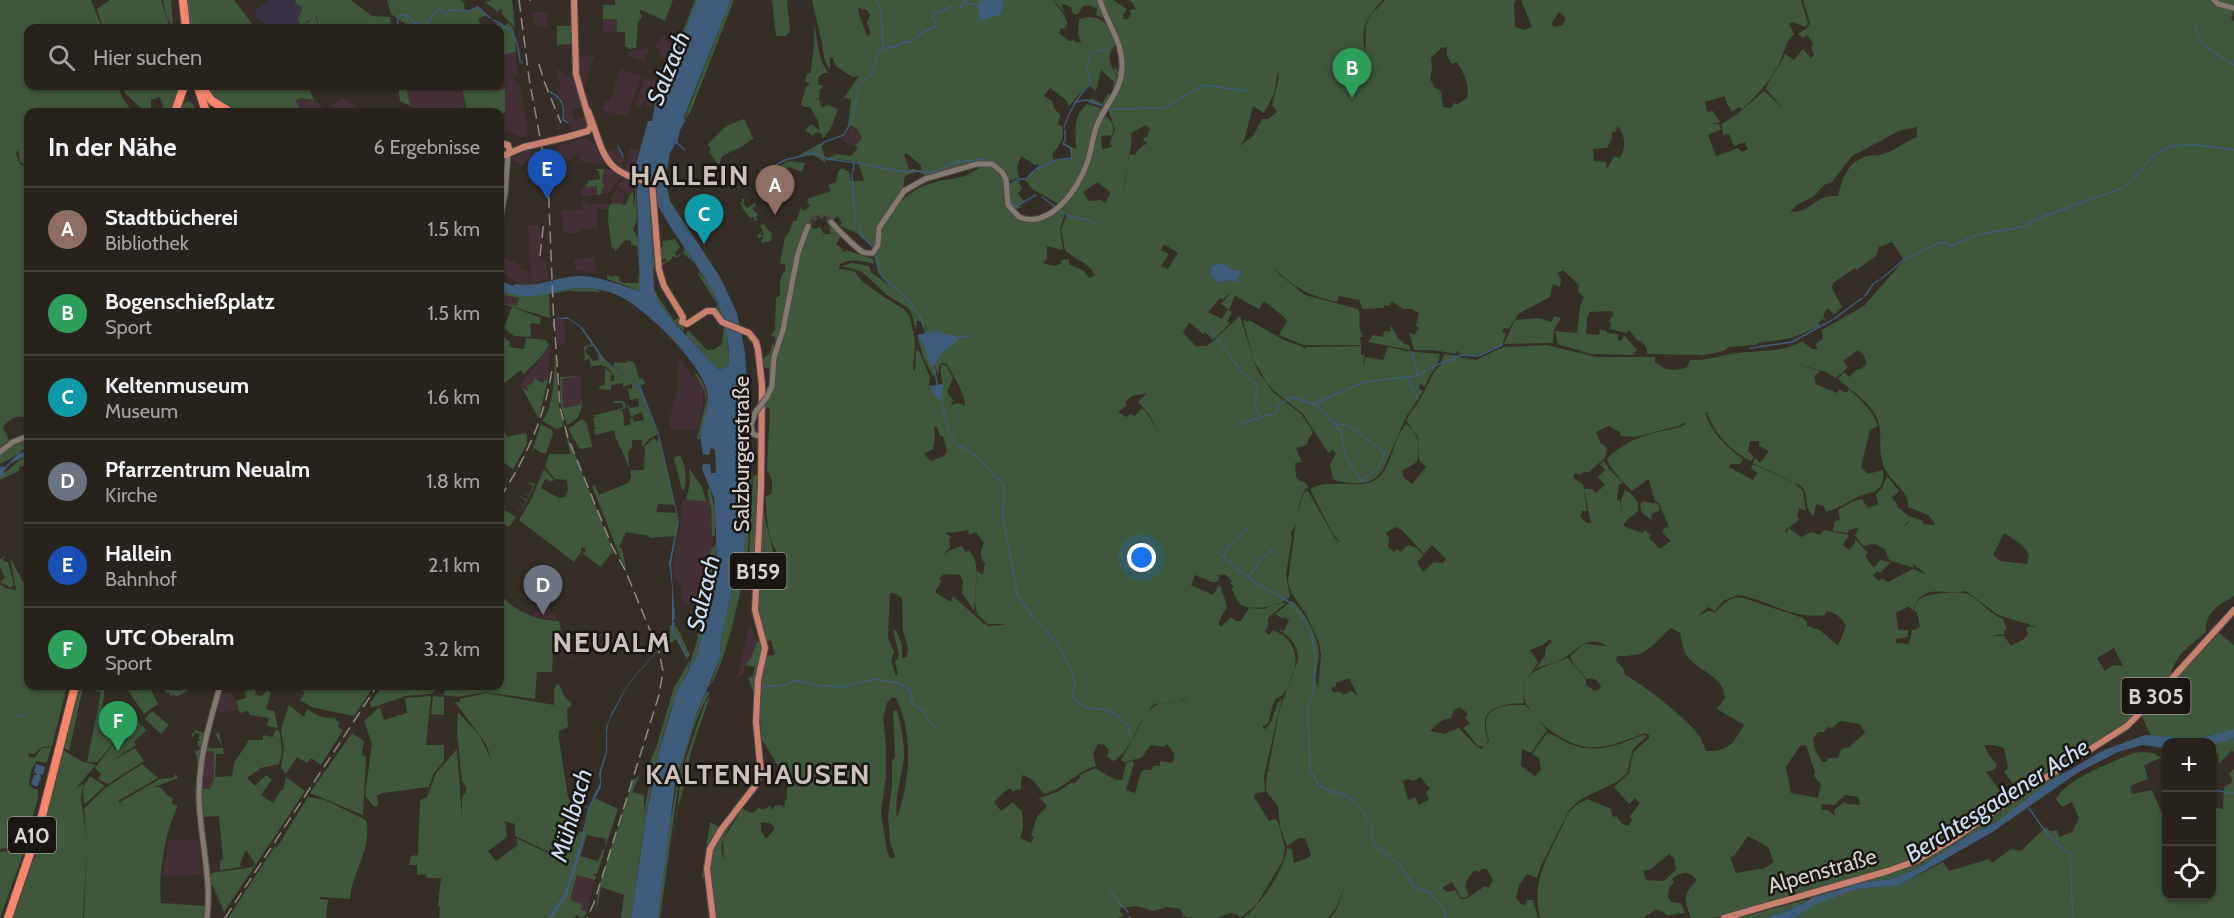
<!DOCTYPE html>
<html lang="de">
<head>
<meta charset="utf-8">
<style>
	body { margin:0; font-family:Cabin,sans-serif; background:#302a25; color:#f1f3f6 }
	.controls { position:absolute; right:18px; bottom:18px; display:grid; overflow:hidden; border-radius:12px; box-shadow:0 2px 4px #0004 }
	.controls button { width:54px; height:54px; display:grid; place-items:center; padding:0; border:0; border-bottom:2px solid #443f3b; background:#28221c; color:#f1f3f6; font:30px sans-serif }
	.you { position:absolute; left:1142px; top:558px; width:21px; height:21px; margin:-15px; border:4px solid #fff; border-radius:50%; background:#1a73e8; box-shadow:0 0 0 9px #1a73e833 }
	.badge { display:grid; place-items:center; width:39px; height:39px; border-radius:50%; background:#ea580c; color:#fff; font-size:20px; font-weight:700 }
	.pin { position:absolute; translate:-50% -50px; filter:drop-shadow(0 2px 3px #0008) }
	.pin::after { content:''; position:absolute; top:32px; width:21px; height:18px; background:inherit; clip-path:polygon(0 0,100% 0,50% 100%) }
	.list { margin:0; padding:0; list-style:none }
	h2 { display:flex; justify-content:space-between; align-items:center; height:78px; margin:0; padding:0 24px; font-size:26px }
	h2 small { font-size:20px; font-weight:400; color:#a5a4a3 }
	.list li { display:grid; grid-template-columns:39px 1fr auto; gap:18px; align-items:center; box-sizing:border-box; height:84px; padding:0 24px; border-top:2px solid #443f3b }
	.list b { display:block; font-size:22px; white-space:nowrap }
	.list p { margin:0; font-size:20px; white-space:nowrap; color:#a5a4a3 }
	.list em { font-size:20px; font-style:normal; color:#a5a4a3 }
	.icon { flex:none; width:33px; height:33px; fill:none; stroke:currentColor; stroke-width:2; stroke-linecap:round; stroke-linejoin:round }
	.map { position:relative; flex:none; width:2234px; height:918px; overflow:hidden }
	.search { position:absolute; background:#28221c; box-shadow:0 2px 4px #0004; left:24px; top:24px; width:480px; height:66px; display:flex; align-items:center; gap:15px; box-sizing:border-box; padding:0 21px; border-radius:12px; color:#a5a4a3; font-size:22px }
	.panel { position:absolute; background:#28221c; box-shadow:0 2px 4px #0004; left:24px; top:108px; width:480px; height:582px; border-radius:12px }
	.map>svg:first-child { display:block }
	.commercial { fill:#443137 }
	.medical { fill:#393344 }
	.green { fill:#3f573b; fill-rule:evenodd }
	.water { fill:#3e5c79; fill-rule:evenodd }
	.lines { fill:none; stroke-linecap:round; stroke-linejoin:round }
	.stream { stroke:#3e5c79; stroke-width:1.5 }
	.secondary-tunnel { stroke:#4d473f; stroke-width:5; stroke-dasharray:5 2.5; stroke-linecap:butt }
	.secondary-casing { stroke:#514b45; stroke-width:7 }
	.primary-casing { stroke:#514b45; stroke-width:8 }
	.motorway-casing { stroke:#514b45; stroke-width:10 }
	.secondary { stroke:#827970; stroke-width:5 }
	.primary { stroke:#c9806f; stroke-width:6 }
	.motorway { stroke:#f9856f; stroke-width:8 }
	.rail { stroke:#8f8984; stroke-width:1.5; stroke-dasharray:12 6; stroke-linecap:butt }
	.secondary-bridge-casing { stroke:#514b45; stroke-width:7; stroke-linecap:butt }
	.primary-bridge-casing { stroke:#514b45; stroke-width:8; stroke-linecap:butt }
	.secondary-bridge { stroke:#827970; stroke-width:5 }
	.primary-bridge { stroke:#c9806f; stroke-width:6 }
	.labels { text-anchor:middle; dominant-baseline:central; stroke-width:5; stroke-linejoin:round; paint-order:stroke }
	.shield { fill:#1a1713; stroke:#9f9b97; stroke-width:1.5 }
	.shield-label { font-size:21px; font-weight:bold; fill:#d8d3cf }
	.street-label { font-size:22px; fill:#d8d3cf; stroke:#1a1713 }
	.water-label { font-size:24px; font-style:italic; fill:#cce0f5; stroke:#1a1713 }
	.district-label { font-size:28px; font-weight:bold; letter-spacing:1.5px; fill:#ccc2b9; stroke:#1a1713 }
</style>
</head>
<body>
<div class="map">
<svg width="2234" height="918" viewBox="0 0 2234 918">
	<rect width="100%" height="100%" fill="#352e26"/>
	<g class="commercial">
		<polygon points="533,12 547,12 547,26 534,26"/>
		<polygon points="603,19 617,19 617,32 602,32"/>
		<polygon points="662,36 672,44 674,42 677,44 670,60 659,56 660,51 654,47"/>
		<polygon points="649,48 645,62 628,56 630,51"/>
		<polygon points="515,52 518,74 514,75 513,79 520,87 528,129 526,136 521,137 509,131 500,131 500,115 505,116 505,89 495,91 489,86 500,86 500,55"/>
		<polygon points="595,54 585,84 581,84 578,58"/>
		<polygon points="620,69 641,76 627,117 602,110 606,100 610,101"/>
		<polygon points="560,70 575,83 583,106 574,109 572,112 575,120 586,116 589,125 585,129 572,131 569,123 564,119 566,109 564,102 555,89 561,87 556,71"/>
		<polygon points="644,78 661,83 652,107 647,106 647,103 644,102 642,107 635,106"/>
		<polygon points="406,86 462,86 466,100 465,107 462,106 460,112 414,112 408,101"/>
		<polygon points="342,97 362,111 403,112 343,112 329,109"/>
		<polygon points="301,98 314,100 329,112 297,112 294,101"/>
		<polygon points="851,126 857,130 862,137 855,146 849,145 841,138 848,134"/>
		<polygon points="579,139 587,139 594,143 604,163 602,164 579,161 580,153 573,155 572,160 558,162 556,161 556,151 560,144 568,144"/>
		<polygon points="619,148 625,159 620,169 606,152"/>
		<polygon points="630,148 638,149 634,176 625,171"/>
		<polygon points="530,149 531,157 523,165 511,160 515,155 522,155 523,151"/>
		<polygon points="604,169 612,170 620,177 608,194 602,194 600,190"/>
		<polygon points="624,177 630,184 632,181 633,192 628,194 617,187"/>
		<polygon points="597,186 597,195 582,197 581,188"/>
		<polygon points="616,189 625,195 622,205 610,201"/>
		<polygon points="582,201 586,201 587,204 608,204 609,209 597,209 597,229 581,229 581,233 564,233 561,210 582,210"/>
		<polygon points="528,225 539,225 540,232 542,233 539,256 541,260 546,260 548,279 531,284"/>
		<polygon points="500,255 521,266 521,270 529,271 530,285 517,282 500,271"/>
		<polygon points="594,256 596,272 577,271 573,260"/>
		<polygon points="500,294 519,298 517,307 500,303"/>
		<polygon points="555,319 564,319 566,343 558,344"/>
		<polygon points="550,347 548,378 542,383 538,380 530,384 527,387 527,392 522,388 520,384"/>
		<polygon points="680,360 690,373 691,377 695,375 703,389 703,408 698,428 696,430 671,430 670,425 670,417 678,388 678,362"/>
		<polygon points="581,376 582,405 562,410 560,377"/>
		<polygon points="682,500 710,500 713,546 703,606 682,603 681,589 677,580 674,580 673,564 680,530"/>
		<polygon points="541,604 554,615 559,621 532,616"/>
		<polygon points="749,625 752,626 753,635 757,642 751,658 745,665 744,673 737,679"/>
		<polygon points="561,630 563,637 574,651 571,660 557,641"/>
		<polygon points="222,693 226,696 228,705 226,694 232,693 239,710 223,712 216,711"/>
		<polygon points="206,748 216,749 215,778 211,790 201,790"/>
		<polygon points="169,840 199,840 202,875 163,876"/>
		<polygon points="577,875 595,880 587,912 581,910 570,900"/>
	</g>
	<polygon class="medical" points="270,0 298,0 321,16 321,28 269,28 257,18 254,12"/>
	<g class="green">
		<path d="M 0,0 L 91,0 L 102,28 L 28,28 L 28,86 L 119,86 L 121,95 L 132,112 L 28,112 L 28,167 L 20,162 L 18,148 L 16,154 L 20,164 L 28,168 L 28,402 L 27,409 L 28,426 L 24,417 C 16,415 8,420 3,427 L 9,440 L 0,448 Z"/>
		<polygon points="110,0 161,0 169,25 168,28 103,28 97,9"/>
		<polygon points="163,0 171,0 173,26 167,18"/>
		<polygon points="186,0 234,0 255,28 190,28"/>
		<polygon points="296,0 351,0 372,16 390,17 392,28 318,28 318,19 314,14 317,20 317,27 308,28 304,24 310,22 310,20 301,25 297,19 301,13 302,7 307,8 295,4"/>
		<polygon points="387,0 461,0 464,3 465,12 478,7 487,15 478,19 480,23 477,25 479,28 414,28 399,20 405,15 402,15 398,19 391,14"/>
		<polygon points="492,0 512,0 515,28 501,13 503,10 500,9 498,12 485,2"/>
		<polygon points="615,0 673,0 665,21 639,9 642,17 638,22 636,48 628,49 628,47 625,47 625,32 617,32 617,19 603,19 603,5 615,5"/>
		<polygon points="695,0 697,0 654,109 654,106"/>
		<polygon points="731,0 734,0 690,113 684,120"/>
		<polygon points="772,0 787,0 790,31 786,36 776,36"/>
		<path d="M 812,0 L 1053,0 L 1064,15 L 1068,24 L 1065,25 L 1067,28 L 1060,29 L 1059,33 L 1069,41 L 1074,40 L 1075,42 L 1081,42 L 1078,34 L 1079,19 C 1112,8 1122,48 1120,75 L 1118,76 L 1114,71 L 1115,67 L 1118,72 L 1119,56 L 1116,44 C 1103,58 1113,68 1119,81 L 1114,94 L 1105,107 L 1088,102 L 1092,98 L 1102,104 L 1108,94 L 1112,94 L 1114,82 L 1101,70 L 1096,91 L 1089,86 L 1086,87 L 1069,106 L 1066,100 L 1050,88 L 1044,96 L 1052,101 L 1054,108 L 1060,115 L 1058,125 L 1062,126 C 1065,140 1060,144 1052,155 L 1054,160 L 1071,158 L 1070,149 L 1063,143 L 1076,149 C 1076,130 1072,117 1087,104 L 1104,109 C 1092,131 1093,148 1084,169 C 1078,183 1068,192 1059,204 L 1032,189 L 1025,179 L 1029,177 L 1029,174 L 1039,166 L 1039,164 L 1035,165 L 1021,156 L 1017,168 L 1019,177 L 1011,181 L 1000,167 L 986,162 L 925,176 L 918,170 L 921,170 L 921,165 L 906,153 L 904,155 L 909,169 L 915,169 L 917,171 L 905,176 L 903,189 L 877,228 L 875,249 L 866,238 L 862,239 L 858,234 L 839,225 L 842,224 L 838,216 L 830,222 L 841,236 L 836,244 L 843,249 L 842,251 L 845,252 L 846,250 L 873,259 L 874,264 C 862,261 852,258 840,264 L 839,269 L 854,271 L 863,282 L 884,297 L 904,309 L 910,317 L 915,340 L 913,370 L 915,370 L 916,350 L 919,351 L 930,377 L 929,386 L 935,386 L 941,400 L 938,387 L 943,384 C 941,379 939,370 942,365 L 946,365 L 953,378 L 947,392 L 954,401 L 951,402 L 952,405 L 958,403 L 965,406 C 965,393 954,377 947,364 L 942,363 L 939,367 L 938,376 L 925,325 L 923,326 L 920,321 L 917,321 L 916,330 L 911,312 L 908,308 L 887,295 L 861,271 L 842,266 L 852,263 L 869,266 L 871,272 L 887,284 L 888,283 L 878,273 L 874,255 C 881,245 876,234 883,225 C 900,200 910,188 940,181 C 948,179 960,178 967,175 C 980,168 987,161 1001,172 C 1007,184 1002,199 1010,211 C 1016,219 1026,223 1035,221 C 1061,217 1081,187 1089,163 C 1094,146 1095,130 1104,115 C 1112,120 1116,128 1111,137 L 1110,135 L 1101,136 L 1102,149 L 1112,147 L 1110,142 L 1115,130 L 1108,109 L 1121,84 L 1124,57 L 1116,30 L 1109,20 L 1102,0 L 1113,0 L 1127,9 L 1123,15 L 1123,19 L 1128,19 L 1131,14 L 1130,10 L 1136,9 L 1132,2 L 1128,0 L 1383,0 C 1366,18 1360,28 1365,53 L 1366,25 L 1371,15 L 1385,0 L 1516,0 L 1514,3 L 1515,27 L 1524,30 L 1532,27 L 1521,0 L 1801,0 L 1808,23 L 1805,27 L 1793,22 L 1789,24 L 1794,34 C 1785,42 1784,54 1779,64 C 1769,82 1757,96 1742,109 L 1739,107 L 1732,112 L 1727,104 L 1725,96 L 1705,102 L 1707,112 L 1713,111 L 1720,122 L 1711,124 L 1719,124 L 1721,129 L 1708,135 L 1716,156 L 1738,148 L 1742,152 L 1748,149 L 1745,142 L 1734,146 L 1729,134 L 1723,135 L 1722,124 L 1736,115 L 1764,91 L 1783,108 L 1766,89 C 1770,76 1780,67 1785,54 L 1794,60 L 1803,49 L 1811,58 L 1814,55 L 1811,47 L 1813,43 L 1807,35 L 1803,38 L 1798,34 L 1808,27 L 1810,23 L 1803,0 L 2234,0 L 2234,8 L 2227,7 L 2234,11 L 2231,19 L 2234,21 L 2234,596 C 2220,604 2204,613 2206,632 C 2191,645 2178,652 2171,672 L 2175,680 L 2219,633 L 2234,645 L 2234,729 L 2197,739 L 2151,736 L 2139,710 L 2124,726 L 2019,791 L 2004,772 L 2008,768 L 2004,748 L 1994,745 L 1984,745 L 1989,755 L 1997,765 L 1995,769 L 1986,772 L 2006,799 L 1943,844 L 1914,859 L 1832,885 L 1714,918 L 1691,918 C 1684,898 1682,896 1697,880 C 1688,870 1682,871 1672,879 L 1674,882 L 1669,888 L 1668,896 L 1671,902 L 1681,903 L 1685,913 L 1668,915 L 1656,909 L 1643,918 L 1540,918 C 1530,875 1553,851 1568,813 L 1576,805 L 1587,799 L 1611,809 L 1612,816 L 1617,817 L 1622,824 L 1628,826 L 1632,820 L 1630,816 L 1640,803 L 1635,798 L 1629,804 L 1614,787 L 1629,773 L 1633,753 L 1649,738 L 1649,735 L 1645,733 C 1626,740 1607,749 1587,747 C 1561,744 1504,704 1530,675 C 1537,668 1559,661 1568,658 L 1586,679 L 1586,685 L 1595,691 L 1601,688 C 1599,681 1595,677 1587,679 L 1573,663 L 1570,656 L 1584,644 L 1607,646 C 1587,634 1579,649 1564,658 C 1556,663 1545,665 1536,668 L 1545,656 L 1546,647 L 1552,642 L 1550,639 L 1543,645 L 1530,650 L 1538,662 C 1527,682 1521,678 1524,703 C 1510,704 1483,704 1485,726 C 1485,731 1487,736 1488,741 L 1485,746 L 1478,746 L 1463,728 L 1470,723 L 1465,718 L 1468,714 L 1460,707 L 1454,710 L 1451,718 L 1441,721 L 1430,731 L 1444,734 L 1459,728 L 1475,745 L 1481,749 L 1489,742 C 1488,735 1485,728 1486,721 C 1489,704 1512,705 1525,705 L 1547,730 L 1531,753 L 1522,749 L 1521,766 L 1535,776 L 1541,770 L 1539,758 L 1532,754 L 1547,733 C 1556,735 1564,742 1573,745 C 1597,754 1621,744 1643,735 L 1647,736 L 1633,749 L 1627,773 L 1617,782 L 1581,799 L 1569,810 L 1540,868 L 1537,878 L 1527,874 L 1519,885 L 1516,898 L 1521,904 L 1526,905 L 1527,900 L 1533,900 L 1538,918 L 1330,918 L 1337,909 L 1345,886 L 1336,908 L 1328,918 L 1243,918 C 1260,906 1285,870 1287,848 L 1292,849 L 1294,863 L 1308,858 L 1311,855 L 1305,838 L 1299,838 L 1287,846 L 1286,844 L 1280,827 L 1278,806 L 1266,791 L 1267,773 L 1271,768 L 1268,770 L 1280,708 L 1298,661 C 1299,647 1291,636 1278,630 L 1284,631 L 1289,620 L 1284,617 L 1283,619 L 1275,614 L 1292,601 C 1304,609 1320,640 1319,656 C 1318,666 1313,679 1318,688 L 1321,655 L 1319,642 L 1306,614 L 1292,594 L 1288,582 L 1295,528 L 1302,498 L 1305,492 L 1308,491 L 1335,539 L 1340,542 L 1333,534 L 1310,489 C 1333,476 1365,494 1381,475 C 1392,463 1394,437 1406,424 C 1420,433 1419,447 1417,462 L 1402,471 L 1404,478 L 1412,484 L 1426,467 L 1419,460 L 1418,437 L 1406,420 C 1410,413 1416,406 1420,399 C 1430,384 1431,366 1450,361 L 1441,363 L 1444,354 L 1458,356 L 1455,359 L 1459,357 L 1476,360 L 1501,348 L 1501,350 L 1503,347 L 1546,345 L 1597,357 L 1655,357 L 1655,362 C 1666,371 1674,372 1687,367 L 1690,360 C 1707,361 1721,355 1737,353 C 1759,350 1784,353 1802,341 L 1812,349 L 1818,349 L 1815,344 L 1823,339 L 1822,330 L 1864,306 L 1904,260 L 1892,242 L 1879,247 L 1876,256 L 1856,270 L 1855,268 L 1833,283 L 1832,288 L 1842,307 L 1834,314 L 1827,308 L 1823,316 L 1826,321 L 1822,319 L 1819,322 L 1820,326 L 1791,338 L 1758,343 L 1755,345 L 1729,347 L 1724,351 L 1704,355 L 1647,354 L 1647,349 L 1641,341 L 1638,341 L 1629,330 L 1626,333 L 1610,329 L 1611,323 L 1608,322 L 1614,314 L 1611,311 L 1590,312 L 1587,318 L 1586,334 L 1599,335 L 1600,330 L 1607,331 L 1607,333 L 1618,334 L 1618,341 L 1622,340 L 1624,335 L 1637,350 L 1633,355 L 1591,354 L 1558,344 L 1555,331 L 1577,333 L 1580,306 L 1584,297 L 1578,292 L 1579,285 L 1563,270 L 1557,273 L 1561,279 L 1560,287 L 1553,284 L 1550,297 L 1518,314 L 1509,329 L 1504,328 L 1502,332 L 1506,334 L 1502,345 C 1486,350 1470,363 1455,350 L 1457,354 L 1432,350 L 1414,350 L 1409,332 L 1414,335 L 1419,328 L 1416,326 L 1419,313 L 1414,311 L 1414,309 L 1403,309 L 1392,301 L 1389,306 L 1384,305 L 1384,308 L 1363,309 L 1359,300 L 1339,296 L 1337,302 C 1308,296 1286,284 1268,260 L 1280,275 L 1305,295 L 1358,309 C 1362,316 1356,325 1363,337 L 1360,337 L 1361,345 L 1303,345 L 1279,335 L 1287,321 L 1283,316 L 1264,301 L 1259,309 L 1235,296 L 1229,310 L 1221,304 L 1232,291 L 1222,300 L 1220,298 L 1208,312 L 1222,319 L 1227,310 L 1232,312 L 1227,321 L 1230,323 L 1213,340 L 1205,332 L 1203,334 L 1189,322 L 1183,333 L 1196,346 L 1207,346 L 1217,338 L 1231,359 L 1217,337 L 1240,316 L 1257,370 L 1273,392 L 1302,415 L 1313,432 L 1308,440 L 1307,445 L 1296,448 L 1302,462 L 1295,463 L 1296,477 L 1301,482 L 1304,481 L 1308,487 C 1295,499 1302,522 1290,533 L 1292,537 L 1286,575 L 1290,597 C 1282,605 1257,611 1243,606 C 1237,603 1235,595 1232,589 L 1234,587 L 1230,583 L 1232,581 L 1225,574 L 1217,575 L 1220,578 L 1217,581 L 1218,582 L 1211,582 L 1195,575 L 1191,585 L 1213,595 L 1219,585 L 1222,588 L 1221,591 C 1234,616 1222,605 1219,625 L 1221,627 L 1231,617 L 1235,621 L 1241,621 L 1249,608 L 1264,609 L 1278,603 L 1286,603 L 1268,618 L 1268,627 L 1265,631 L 1269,635 L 1273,630 C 1302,641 1300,671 1284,693 C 1281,697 1276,697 1274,702 C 1272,707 1270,717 1268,724 L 1263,726 L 1263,728 L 1265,729 C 1275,722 1273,706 1282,698 L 1264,776 L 1265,792 L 1256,793 L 1254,797 L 1269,821 L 1275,819 L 1278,822 L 1285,848 L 1283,860 L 1257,904 L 1240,918 L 1238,915 L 1230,913 L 1216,918 L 1192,918 L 1183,916 L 1180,909 L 1168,907 L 1153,911 L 1136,906 L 1121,908 L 1120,912 L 1124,915 L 1118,918 L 715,918 C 709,874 701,842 740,810 C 732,827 715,839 724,860 L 723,840 L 742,809 L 753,813 L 759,807 L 762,810 L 770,806 L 772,810 L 776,805 L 783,806 L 784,810 L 785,800 L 787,799 L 787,787 L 790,786 L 780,766 L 778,766 L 762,740 L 758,704 L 765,656 L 775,655 L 771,640 L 766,642 L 758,620 L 757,610 L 762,490 L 765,519 L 773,551 L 771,552 L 770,564 L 777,571 L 781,567 L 781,556 C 767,544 767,517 765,497 L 772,493 L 772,480 L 767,470 L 770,410 L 769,408 L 761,407 C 778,388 772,382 776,360 C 778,351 783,343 785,334 C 793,298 793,260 810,226 L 815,229 L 820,227 L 824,234 L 831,234 L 827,217 L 820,215 L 813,217 L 807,225 L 797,249 L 780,339 L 776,343 L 775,337 L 771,336 L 775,329 L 776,298 L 780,295 C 780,287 779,276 785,271 L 785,265 L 780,263 L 785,237 L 789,232 L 793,221 L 796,221 L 801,208 L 804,211 L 810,206 L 807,201 L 809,198 L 831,191 L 828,185 L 836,182 L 838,172 L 842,168 L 849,172 L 851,181 L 864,181 L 858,162 L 837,159 L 827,161 L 828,158 L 836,154 L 851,156 L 858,148 L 855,146 L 862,138 L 857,129 L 848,124 L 851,100 L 847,98 L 843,99 L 859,76 L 852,77 L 836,66 L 832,57 L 830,58 L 830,69 C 823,61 824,53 822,43 C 819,28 815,15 812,0 ZM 858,7 L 863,10 L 866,9 L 870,15 L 867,22 L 871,34 L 867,36 L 859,15 ZM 1559,12 L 1566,18 L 1563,25 L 1554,27 L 1551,24 ZM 1447,47 L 1447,56 L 1452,64 L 1457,62 C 1464,73 1470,84 1467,98 L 1458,104 L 1454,103 L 1451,108 L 1443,107 L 1441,91 L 1435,88 L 1430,79 L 1432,69 L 1431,58 L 1441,48 ZM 1278,70 L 1279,78 L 1272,105 L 1277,112 L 1268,119 L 1262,119 L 1253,136 L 1238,147 L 1244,141 L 1253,106 L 1264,113 L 1274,94 ZM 1146,125 L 1150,129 L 1147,137 L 1144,137 L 1143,139 L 1147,143 L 1138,150 L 1135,155 L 1129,154 L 1124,189 C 1124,174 1134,144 1131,133 ZM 1618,126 C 1626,138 1626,146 1620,158 L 1614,156 L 1607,169 L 1606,162 L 1594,161 L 1593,149 L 1607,148 L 1612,138 L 1612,132 L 1615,132 ZM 1917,127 L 1917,137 C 1905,141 1895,151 1883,154 C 1878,156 1873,155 1868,156 C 1848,161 1843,177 1838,196 C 1833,196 1827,196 1823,198 C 1808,205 1809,211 1790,212 L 1798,204 L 1813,197 L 1824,185 L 1832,182 L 1852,156 L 1899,131 ZM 1098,182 C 1101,187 1108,187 1110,194 L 1105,203 L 1101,200 L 1089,201 L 1083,192 ZM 1065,214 L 1067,215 L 1061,229 L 1065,250 C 1074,260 1088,261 1095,275 L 1089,278 L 1084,271 L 1069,264 L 1069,259 L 1060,260 L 1062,263 L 1054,266 L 1043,263 L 1047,259 L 1047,246 L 1063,250 L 1060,228 ZM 1164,244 L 1178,253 L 1168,269 L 1161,266 L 1169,254 L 1161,250 ZM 1217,264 L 1224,264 L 1233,270 L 1242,270 L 1236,283 L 1230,280 L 1220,283 C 1213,279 1209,275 1211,266 ZM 1858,350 L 1863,354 L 1867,363 L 1861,369 L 1856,370 L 1849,377 L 1844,372 L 1838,379 C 1851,390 1866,400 1875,414 C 1885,430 1876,450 1885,469 C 1891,482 1910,492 1908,507 L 1928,515 L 1935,523 L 1934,525 L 1923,524 L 1923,521 L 1910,516 L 1908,523 L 1902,529 L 1909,520 L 1909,516 L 1896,506 L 1898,505 L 1892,498 L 1899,491 L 1887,476 L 1882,488 L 1876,494 L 1878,504 L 1868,508 L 1862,499 L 1853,501 L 1838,510 L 1840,520 L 1835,521 L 1833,531 L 1848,533 L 1849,530 L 1859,528 L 1855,535 L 1863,546 L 1875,544 L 1885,549 L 1889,560 L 1914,568 L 1912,563 L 1926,574 L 1913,569 L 1888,582 L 1882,578 L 1879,581 L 1873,576 L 1877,571 L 1880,573 L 1891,562 L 1880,560 L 1874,568 L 1865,556 L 1868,553 L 1855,539 L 1855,543 L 1849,550 L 1843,545 L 1849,535 L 1824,530 L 1820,535 L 1811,532 L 1801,537 L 1789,528 L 1786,533 L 1785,530 L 1799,520 L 1797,515 L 1799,508 L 1806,511 L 1803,491 L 1794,483 L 1753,464 L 1751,468 L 1757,473 L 1753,480 L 1729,467 L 1731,464 L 1740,464 L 1743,459 C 1726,447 1712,433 1705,413 L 1707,412 C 1714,434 1731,451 1751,461 L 1754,457 L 1748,451 L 1750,441 L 1759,441 L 1759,446 L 1769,451 L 1760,463 L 1755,458 L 1753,463 L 1801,486 C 1810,495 1803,506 1812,515 L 1814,515 L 1816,504 L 1824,506 L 1826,512 C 1836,509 1843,505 1852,500 C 1867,490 1886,497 1883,470 L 1868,474 L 1861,467 L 1870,430 L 1878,426 C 1873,410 1860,400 1849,389 L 1846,393 L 1839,389 L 1837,393 L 1816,384 L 1814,377 L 1820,371 L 1787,361 L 1826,372 L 1836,378 L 1848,367 L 1843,361 ZM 1147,393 L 1138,402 L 1149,414 L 1158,432 L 1147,413 L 1142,408 L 1135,416 L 1130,414 L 1127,417 L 1118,412 L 1127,405 L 1125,402 L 1132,396 ZM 1684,423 L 1686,424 C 1677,429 1667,430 1658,432 C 1640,436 1619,445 1607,459 C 1609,468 1625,484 1632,491 L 1647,480 L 1649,480 L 1655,501 L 1659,503 L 1669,527 L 1664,528 L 1662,532 L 1671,541 L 1660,549 L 1649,538 L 1651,535 L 1645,530 L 1642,533 L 1623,526 L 1627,520 L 1638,511 C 1640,502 1633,494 1625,490 L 1621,500 L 1622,513 L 1620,501 L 1617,500 L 1619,484 L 1623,483 L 1610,470 L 1604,461 L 1600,464 L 1605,470 L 1598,477 L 1605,485 L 1596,493 L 1592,489 L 1584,489 L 1591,523 L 1587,523 L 1580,517 L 1582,511 L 1587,511 L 1583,484 L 1573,478 L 1575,473 L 1581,475 L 1583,472 L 1589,472 L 1605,458 L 1607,449 L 1603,444 L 1601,444 L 1596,432 L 1609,426 L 1620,432 L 1621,436 L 1635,437 L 1678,426 ZM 934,427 L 937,427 L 940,436 L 943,436 L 947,451 L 944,456 L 931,461 L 924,454 L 933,449 L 935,439 ZM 1395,527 L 1402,530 L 1424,554 L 1432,545 L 1446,559 L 1443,563 L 1434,562 L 1423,572 L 1417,562 L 1424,555 L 1416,548 L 1408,545 L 1401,552 L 1397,549 L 1394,552 L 1388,547 L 1389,538 L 1386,533 ZM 968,530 L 969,535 L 976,532 L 984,543 C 981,551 978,556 985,563 L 983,575 L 977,571 L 975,603 L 977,614 L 988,624 L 1004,624 L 1003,625 L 989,626 L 983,623 L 953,596 L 951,602 L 936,593 L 936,590 L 941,582 L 939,577 L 940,578 L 944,574 L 960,575 L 963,581 L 962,593 L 975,612 C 973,595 980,573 974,558 C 973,555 970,553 969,550 L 966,553 L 962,546 L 948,551 L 944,557 L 946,551 L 950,548 L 949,538 L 952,537 L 946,534 L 947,531 L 949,533 ZM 2004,533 L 2021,544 L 2029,554 L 2027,564 L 2000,561 L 1993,555 ZM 1966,591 L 1998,615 L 2037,627 L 2029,626 L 2026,629 L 2028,634 L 2024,639 L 2011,646 L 2004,636 L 1993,636 L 2000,634 L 2004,635 L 2004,631 L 2007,629 L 2003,619 C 1989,614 1981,600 1967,594 C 1960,591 1927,593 1920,599 C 1916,602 1915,607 1914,611 L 1917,612 L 1920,627 L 1915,630 L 1912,630 L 1909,644 L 1896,643 L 1896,639 L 1908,637 L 1908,630 L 1898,630 L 1896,613 L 1909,606 L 1913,611 C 1922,581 1943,596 1966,591 ZM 890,593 L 896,594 L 902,598 L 903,631 L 908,647 L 907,657 L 902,658 L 902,645 L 896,630 L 893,630 L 899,655 L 895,663 L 898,674 L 896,676 L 891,661 L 894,652 L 888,638 ZM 1738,595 C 1770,600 1790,620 1825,615 L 1827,611 C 1837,614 1841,617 1846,626 L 1838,646 L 1820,630 L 1807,626 L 1807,622 L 1803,618 L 1744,598 C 1732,595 1724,603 1716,612 L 1708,611 L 1698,616 L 1708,607 L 1715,611 L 1723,601 ZM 1671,628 L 1680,633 C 1682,640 1683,651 1687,656 C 1700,673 1723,674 1725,698 L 1717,709 L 1744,725 C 1732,745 1729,751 1706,751 C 1704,746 1702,741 1700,737 C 1690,721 1643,684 1625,675 L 1623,668 L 1616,661 L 1617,656 C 1649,657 1649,647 1671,628 ZM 2114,648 L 2123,666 L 2132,667 L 2113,665 L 2105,671 L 2097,658 ZM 1349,678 L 1358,696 L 1352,691 L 1343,695 L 1340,692 L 1333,692 L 1331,688 L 1336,686 L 1336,683 ZM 892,697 L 896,698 C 914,735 910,780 897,818 C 894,798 902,777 904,757 C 904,740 901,725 897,710 L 893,711 L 895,757 L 892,761 L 892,785 L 888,816 L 890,841 L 895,857 L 891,859 L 887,851 L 881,813 L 886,777 L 886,746 L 883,718 L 887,703 ZM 1187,697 C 1178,706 1165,699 1155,706 C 1141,715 1131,745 1121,760 L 1124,762 L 1141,758 L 1151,745 L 1164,747 L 1167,744 C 1172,750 1177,755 1172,763 L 1160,761 L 1160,766 L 1153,766 L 1152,770 L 1142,770 L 1135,793 L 1126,790 L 1134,763 L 1132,761 L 1126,763 L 1122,780 L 1116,780 L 1095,768 L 1080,775 L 1080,778 L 1074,784 L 1072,782 L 1059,791 L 1038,799 L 1042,800 L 1047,806 L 1037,817 L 1031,836 L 1034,837 L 1031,843 L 1020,838 L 1023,828 L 1022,810 L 1020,810 L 1013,802 L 1001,811 L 994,802 L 1005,791 L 992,791 L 1006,791 L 1010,788 L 1013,792 L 1017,789 L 1019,790 L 1021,789 L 1021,779 L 1023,775 L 1033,780 L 1044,794 C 1065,789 1076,771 1096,766 L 1093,754 L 1098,744 L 1105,745 L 1109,750 L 1107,756 L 1113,761 C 1128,756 1141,718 1154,704 L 1177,702 ZM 1840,721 L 1860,724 L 1865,733 L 1849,747 L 1841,749 L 1838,758 L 1828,758 L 1827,762 L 1822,762 L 1815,750 L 1813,739 L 1818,732 L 1824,732 L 1828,727 L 1832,728 ZM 1806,745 L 1815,772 L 1814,776 L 1821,784 L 1818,798 L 1791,793 L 1786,767 L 1800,746 ZM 1420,777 L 1430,789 L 1426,792 L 1429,800 L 1418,805 L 1416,797 L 1408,800 L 1403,781 L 1395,783 L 1408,779 L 1414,781 ZM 1845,795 L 1858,797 L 1860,805 L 1848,804 L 1844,802 L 1834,810 L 1835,816 L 1828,810 L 1821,810 L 1822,804 L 1834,805 ZM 761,822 L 769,823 L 774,827 L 774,830 L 766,839 L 761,831 ZM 1748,836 L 1768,847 L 1774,862 L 1765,868 L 1736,873 L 1730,857 L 1734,856 ZM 1669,854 L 1674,858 L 1676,870 L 1664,881 L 1646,880 L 1643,871 L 1651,869 ZM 1482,869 L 1487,869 L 1493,880 L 1489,888 L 1485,886 L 1466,899 L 1461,899 L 1455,890 L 1448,892 L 1442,888 L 1452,882 L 1461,897 L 1465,898 L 1469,895 C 1462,884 1467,879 1475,870 L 1479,872 Z"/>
		<polygon points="1054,0 1099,0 1106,19 1096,15 1097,9 1091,6 1083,6 1078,14 1073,14 1071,7 1063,4 1061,5 1065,14"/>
		<polygon points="497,23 503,26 509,23 514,30 516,52 500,55 500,28 493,28"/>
		<path d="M 814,24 C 818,40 817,60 829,73 L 824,73 L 819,76 L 818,84 L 823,86 L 822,89 L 820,89 L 819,98 L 816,99 L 820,100 L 820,106 L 823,99 L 821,108 L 828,105 L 838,109 L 830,130 L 823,138 L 821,133 L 816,132 L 813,136 L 805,130 L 811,124 L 820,131 L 818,121 L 810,107 L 804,107 L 801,104 L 806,87 L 810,84 L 805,81 L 807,74 L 811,72 C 813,53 815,42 814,24 Z"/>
		<polygon points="557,26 572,26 572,44 557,45"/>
		<polygon points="121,86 181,86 173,112 164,112 160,97 151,100 151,108 145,112 126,94"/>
		<polygon points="205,86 308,86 314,100 301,98 296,100 300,112 234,112 214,99"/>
		<polygon points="398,86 406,86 410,106 400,101"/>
		<polygon points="462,86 489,86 495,91 505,89 505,112 500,115 500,112 463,112 466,107"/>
		<polygon points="188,101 194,105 196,112 177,112 180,106"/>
		<polygon points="744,119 754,140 752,139 743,146 722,156 719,165 709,152 711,148 707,145 726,126"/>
		<polygon points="821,143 826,163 813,155 800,157 799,155"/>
		<polygon points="789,161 805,163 802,172 789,167 784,170 780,165"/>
		<polygon points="595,169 604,169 602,179 604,187 601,190 602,194 597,195 597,186 586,187 588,181 600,179 599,172"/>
		<polygon points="1020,180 1019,183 1022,188 1018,194 1024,201 1019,207 1024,207 1015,209 1009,202 1009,184"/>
		<polygon points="636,184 637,220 633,230 638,238 639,271 637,246 631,245 631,241 625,240 615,252 615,248 612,249 608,221 609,205 613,203 626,205 629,196 633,192 634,207"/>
		<polygon points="650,193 657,268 653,269"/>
		<polygon points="742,199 745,199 743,203 747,208 755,203 756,206 752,208 758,215 756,216 758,220 754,221 754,217 750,218 743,209 740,202 742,202"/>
		<polygon points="764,224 767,229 772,233 771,241 762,243 761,241 764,236 759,238 757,235 761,233 762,236 764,234 763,232 760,233 763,230 760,226"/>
		<polygon points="675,239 680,247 675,253 676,256 683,253 685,248 694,263 683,253 676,258 672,256 672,259 661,266 661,263 667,261 665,258 660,261 659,248 663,247 663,241"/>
		<polygon points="695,265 709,285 726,322 716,308 717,304 698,274 700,272"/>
		<polygon points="639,272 641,290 640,291 607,279 607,275 613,277 614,275 619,277 620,281 623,283 638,283"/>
		<path d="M 582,288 L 596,289 L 601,292 L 568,291 L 549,294 L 550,318 L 500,303 L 517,306 L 519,298 L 500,294 L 500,291 C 535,301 548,290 582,288 Z"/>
		<polygon points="654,289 663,305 664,305 674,320 678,318 684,329 683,332 659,303"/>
		<polygon points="512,307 541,318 540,324 532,323 530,325 531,337 514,336 504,328"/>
		<polygon points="1554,316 1561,318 1554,330 1553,343 1504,344 1515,320 1538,318 1552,322"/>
		<path d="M 1243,320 L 1248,322 L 1249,320 L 1284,340 L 1303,347 L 1304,349 L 1307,347 L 1361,346 L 1361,355 L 1365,355 L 1362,370 L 1366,357 L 1383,360 L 1388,347 L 1406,351 L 1440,354 C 1439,367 1430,372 1425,386 L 1420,384 L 1419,389 L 1423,391 L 1406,417 L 1383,470 L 1376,478 L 1367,482 L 1364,478 L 1366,483 C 1357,484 1340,483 1333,479 L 1330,465 L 1336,453 L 1332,450 L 1329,453 L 1327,451 L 1303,414 L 1274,391 L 1267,383 L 1254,361 Z"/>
		<path d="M 1391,325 C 1395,334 1400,344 1409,345 L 1410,350 L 1368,342 L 1373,335 L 1383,337 L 1384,331 L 1390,332 Z"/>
		<polygon points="724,326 727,327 729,366 719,370 686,335 688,330 707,350 715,349 722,344"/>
		<path d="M 500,334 L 510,342 L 509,347 L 524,349 L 526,338 L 546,340 L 549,345 C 542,357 534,365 523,374 L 521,370 L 502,385 L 500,383 Z"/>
		<polygon points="917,335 923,335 935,372 934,377 924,359"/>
		<path d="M 772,343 L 775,346 L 773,352 L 770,355 L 772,358 L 770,386 L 762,401 L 763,388 L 769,387 L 769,368 L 761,367 C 760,358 765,358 770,353 Z"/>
		<polygon points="591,344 593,347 588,346 585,351 593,361 599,360 597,353 610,365 637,384 658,434 649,439 642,447 642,440 632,440 632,447 628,452 629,467 628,467 627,462 615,436 615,430 595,435 594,429 600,427 595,428 593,418 597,416 591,416 623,408 622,403 614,403 613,401 622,401 625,403 626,408 620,410 623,411 624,426 631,424 630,419 633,418 634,422 644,420 642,412 631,417 627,404 630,408 639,406 638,398 630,400 628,389 632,389 632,384 623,387 623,383 611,385 611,390 599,389 600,386 605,385 605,368 612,374 610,381 614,381 614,375 607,367 600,365 589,367 591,366 589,359 585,360 585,367 584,347"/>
		<path d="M 555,353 L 559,406 L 564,426 L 557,429 L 542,421 C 555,408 554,371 555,353 Z"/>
		<polygon points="627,361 634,362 639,379 643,378 645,384 640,385 614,366 614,362 626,363"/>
		<path d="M 693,370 C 715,391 705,413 700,439 L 697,439 L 706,401 L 704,390 Z"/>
		<path d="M 581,376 L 562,379 L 562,400 L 565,401 L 562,403 L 562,406 L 565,408 L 580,405 L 582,397 C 582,411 580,419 567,425 L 561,406 L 560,377 Z"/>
		<polygon points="534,378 542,383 548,378 539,419 522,388 528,391 527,386 534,382"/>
		<polygon points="582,419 586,422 592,445 592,447 580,449 568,429"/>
		<polygon points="500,420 507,437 525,433 527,435 527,444 513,469 500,460"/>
		<polygon points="541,424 552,430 553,434 546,453 541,453 534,448 531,454"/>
		<polygon points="565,430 614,553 610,554 601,567 582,553 586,552 584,547 581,548 581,552 574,562 519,520 531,500 544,469 554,480 551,482 545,479 541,488 559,498 565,497 568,490 567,480 555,479 545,467 549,454 570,454"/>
		<polygon points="659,437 675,505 658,504 656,512 676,513 678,524 676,536 649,538 649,536 626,532 619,547 622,549 627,574 592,486 595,485 599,495 628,483 631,477 630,470 644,470 645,446 654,438 657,442"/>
		<polygon points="28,439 28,446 12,458 0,464 0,455 14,446"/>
		<polygon points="28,455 28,465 19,467 19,471 0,480 0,477 21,459"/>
		<path d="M 680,455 C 686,465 687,479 684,490 L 682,490 L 674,458 Z"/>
		<path d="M 749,461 C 754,467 751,483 751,492 C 750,513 750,535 747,556 C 744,577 723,684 705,689 L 712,680 L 721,656 L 720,645 L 733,585 L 744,549 Z"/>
		<polygon points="689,468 702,487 706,501 686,500 690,483"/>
		<polygon points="756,475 759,476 755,556 749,554 753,476"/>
		<polygon points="526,481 535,484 527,501 509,527 500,521 500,503 506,507 503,509 516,517 520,510 510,504 521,510 524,506 513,499 524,505 526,501 517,494 527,500 529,496 520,490 529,495 533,486"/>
		<polygon points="710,487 715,511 715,536 712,536 711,508 707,491"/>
		<polygon points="1643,501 1658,504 1660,510 1651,514 1652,520 1642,513 1640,505"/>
		<path d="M 716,544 C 718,581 705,619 697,656 L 691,667 L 690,663 L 697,641 L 711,550 Z"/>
		<polygon points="6,556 3,559 4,562 8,562 14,585 11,588 0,582 5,578 0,567 0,559"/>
		<polygon points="10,557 23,582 28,579 28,661 24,662 28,672 28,686 67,686 52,746 42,747 34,754 28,753 29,757 35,757 42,748 51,747 47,763 36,761 31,771 29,784 31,787 38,790 38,798 23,851 10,848 0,849 0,584 6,588 16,590"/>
		<path d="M 500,593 C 511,610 538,621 559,621 L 561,630 L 553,652 L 552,672 L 537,672 L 535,699 L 485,692 L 458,697 L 443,695 L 447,687 L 443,686 L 500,686 Z"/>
		<polygon points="670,625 677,627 690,655 687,659 676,639 659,651 658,648 670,640"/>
		<polygon points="763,640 763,644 755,696 748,678 752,677 755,667 745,665 751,658 757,642"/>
		<path d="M 688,664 L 689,670 C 676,690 670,712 663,735 C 647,795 640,857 631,918 L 621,918 L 624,895 L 601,887 L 595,918 L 599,886 L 633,780 L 640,775 L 632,792 L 644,795 L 644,811 L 652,771 L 648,769 L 642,776 L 650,762 L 657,745 L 674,687 Z"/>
		<path d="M 558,683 L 565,697 L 572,704 L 567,710 L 568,727 L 559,731 L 559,739 L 568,797 L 579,820 L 572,839 L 577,836 L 579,832 L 585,832 L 588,812 L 595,798 L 618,809 L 606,845 L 605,845 L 606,839 L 587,835 L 580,856 L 598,861 L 603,849 L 605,849 L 597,874 L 593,874 L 596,877 L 595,880 L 577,875 L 570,900 L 582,904 L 581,910 L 587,912 L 583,918 L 576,915 L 573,918 L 439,918 L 440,908 L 438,905 L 441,878 L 427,878 L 425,874 L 417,875 L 417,865 L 409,865 L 411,856 L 418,855 L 420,800 L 427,797 L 436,773 L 457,749 L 462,819 L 462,797 L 466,792 L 466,787 L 462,781 L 457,732 L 458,712 L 479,735 L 492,761 L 486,744 L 455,702 L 460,702 L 460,699 L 486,693 L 554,705 L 554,689 ZM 503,821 L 515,824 L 515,836 L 560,857 L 560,859 L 516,838 L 518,845 L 496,861 L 488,851 L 507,837 L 506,824 Z"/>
		<polygon points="80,686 105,686 101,718 118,738 97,762 87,762 101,692 83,688 69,751 64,748"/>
		<polygon points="125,686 149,686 158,704 144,714"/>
		<polygon points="163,686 178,686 183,689 184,686 192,686 193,688 176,697 174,695 171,696 169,692 166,693"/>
		<polygon points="293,686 374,686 354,716 311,707 300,700 305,692"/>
		<polygon points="382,686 437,686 434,692 430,694 406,696 371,708 370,703"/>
		<polygon points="256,688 255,695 262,696 267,690 271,692 266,709 274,711 278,728 267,726 269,718 250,715 248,711 240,713 236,701 246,698 245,691"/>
		<path d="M 706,692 L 710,693 C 698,710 686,749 682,770 L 705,703 L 713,694 L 710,697 C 702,720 693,742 688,765 C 684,779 684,793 678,806 L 670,863 L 682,771 L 679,780 L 660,918 L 658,918 C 668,841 673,764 706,692 Z"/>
		<polygon points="431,696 426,745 444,745 444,761 434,773 425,797 428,787 383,793 377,795 378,805 374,807 365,795 372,744 364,721 380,707 384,720 407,713 405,698"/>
		<polygon points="433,696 444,697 444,715 431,714"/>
		<path d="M 289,705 L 304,717 L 307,709 C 318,716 323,719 336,718 L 335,720 L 340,723 L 338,727 L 343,730 L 321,765 L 311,758 L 307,763 L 297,757 L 286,774 L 281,768 L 284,748 L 281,730 Z"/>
		<polygon points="152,711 169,725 161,734 145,719"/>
		<polygon points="138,722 146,730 134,742 136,745 108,763 135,748 144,761 108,784 98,779 101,774 95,768 111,747"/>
		<polygon points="276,729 280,733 282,752 279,764 261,768 247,778 255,786 266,775 272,780 261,795 273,803 280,791 283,790 286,777 305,791 220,918 224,912 213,886 209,886 209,881 212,873 253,867 255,863 246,850 240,864 241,867 220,870 220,860 223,859 219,816 202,817 201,786 203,772 205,774 203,774 202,786 204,789 210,789 214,779 214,751 207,751 203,766 206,748 223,748 215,734 219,733 224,754 216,754 215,777 232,776 234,763 249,740 263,740 263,735 273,737"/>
		<polygon points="195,730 204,733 197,768 197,757 192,746 195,751 200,749 197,742 200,740 198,738 201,734 195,733 192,738 191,736"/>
		<polygon points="352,733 364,741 362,754 366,757 363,815 310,793"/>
		<polygon points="2234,738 2234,752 2232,750 2219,764 2218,753 2212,755 2212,745"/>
		<path d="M 63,750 L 83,762 L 96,765 L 76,788 L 83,784 L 81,799 L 87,842 L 84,809 L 105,788 L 142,764 L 158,778 L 118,801 L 123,806 L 120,802 L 160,779 L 173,778 L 176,774 L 178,778 L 176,779 L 154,787 L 160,787 L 168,796 L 173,798 L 172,804 L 178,806 C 165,831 158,875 161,903 L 206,906 L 205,918 L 84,918 L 87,842 L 83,918 L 13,918 L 34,858 L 37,856 L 34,855 Z"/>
		<path d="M 2142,752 L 2153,753 L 2161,758 L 2144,765 L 2148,779 L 2130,786 L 2132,794 L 2152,790 L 2161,812 L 2166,810 L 2166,896 L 2212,896 L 2212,807 L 2223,809 L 2224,787 L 2231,783 L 2232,779 L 2229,774 L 2234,769 L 2234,918 L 1790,918 L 1797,916 L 1817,903 L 1857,889 L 1900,885 L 1943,862 L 1949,871 L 1989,859 L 1992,863 L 2011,849 L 2021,851 L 2046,827 L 2050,831 L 2057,830 L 2059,837 L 2072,832 L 2079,818 L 2072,802 L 2062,807 L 2056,799 C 2067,778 2112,763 2133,753 Z"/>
		<polygon points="2059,773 2063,773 1995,823 1973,833 1915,870 1891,879 1864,882 1812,897 1796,907 1765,918 1738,918 1812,898 1923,862"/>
		<polygon points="90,776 105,786 84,805 83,787"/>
		<path d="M 308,797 L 325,800 L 366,820 C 373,847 352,872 350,899 L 320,897 L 319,899 L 328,900 L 326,918 L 228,918 L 275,846 L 277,847 L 279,844 Z"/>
		<path d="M 710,822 L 720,828 C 706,850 707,853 707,879 L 702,878 C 704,861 707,841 710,822 Z"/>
		<polygon points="13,851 23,854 0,918 0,852"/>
	</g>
	<g class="water">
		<path d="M 697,0 L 731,0 L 684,117 L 685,121 L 680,130 L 677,144 L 675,144 L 670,153 L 667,171 L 667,189 L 670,201 L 720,277 L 737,313 L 745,352 L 750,433 L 748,506 L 744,549 L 733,585 L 720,645 L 721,656 L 697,712 L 675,784 L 658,918 L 631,918 L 646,816 L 659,751 L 677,691 L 697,656 L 714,579 L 717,563 L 715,511 L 714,498 L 702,469 L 703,464 L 710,464 L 711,473 L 716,473 L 715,450 L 711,448 L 709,455 L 703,454 C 702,448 700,441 701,436 C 702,421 710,406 707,391 C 701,363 647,310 621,297 C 610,291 594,288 581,288 C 565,288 551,294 536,296 C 523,298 512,294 500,291 L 500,281 L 513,286 L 515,284 C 540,288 557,276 580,276 C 602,276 620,286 640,291 L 636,164 L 648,121 L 652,121 L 654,109 ZM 652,177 C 656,184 653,192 656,199 C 657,205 661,211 664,216 C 696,271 731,297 729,366 L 719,370 L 678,327 L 659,303 L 654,289 L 649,184 Z"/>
		<polygon points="980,0 1004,0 1001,14 980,21 978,6"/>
		<path d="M 1217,264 L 1224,264 L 1233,270 L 1242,270 L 1236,283 L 1230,280 L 1220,283 C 1213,279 1209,275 1211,266 Z"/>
		<polygon points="567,317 582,327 605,360 640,385 659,434 679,521 671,564 675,618 673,622 675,623 671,641 659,649 628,685 609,721 607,731 607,752 601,773 601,787 588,812 582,848 567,896 552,917 548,918 565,893 580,845 588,808 585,807 586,805 588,808 600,783 599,773 606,751 606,728 611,714 628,684 659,648 669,641 672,636 672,585 669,563 678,521 658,434 637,384 602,359 580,327 568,319 555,319"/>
		<polygon points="935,331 959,337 958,340 941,353 934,366 930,364 924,346 917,335"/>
		<polygon points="943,384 942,400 934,395 929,386"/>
		<polygon points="28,451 28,455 11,463 4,471 5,474 0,477 0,466 5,467 19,453"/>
		<polygon points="2234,729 2234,738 2212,745 2212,742 2166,742 2166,748 2142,745 2118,752 2077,773 1994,831 1900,885 1857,889 1817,904 1797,916 1790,918 1765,918 1796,907 1812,898 1864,882 1891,879 1915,870 1973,833 1995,823 2049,782 2104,750 2145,735 2197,739"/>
		<polygon points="36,764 45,767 43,774 40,775 41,778 37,787 31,784 34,775 38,775 34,772"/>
	</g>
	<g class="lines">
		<g class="stream">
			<polyline points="188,0 192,25 195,28"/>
			<polyline points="877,0 881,12 883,47"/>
			<polyline points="964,3 980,5"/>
			<polyline points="958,6 961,7 966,0"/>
			<path d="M 493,20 C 514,29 518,39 520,61 L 522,63"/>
			<polyline points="2194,27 2203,45 2234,65"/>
			<polyline points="397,28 398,20 402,15 410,17 412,22 425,25 440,8 445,14 450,10 469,11 478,7 490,18"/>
			<polyline points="884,48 895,47 904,42 911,42 922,33 936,26 933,17 935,13 953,6"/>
			<polyline points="1091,55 1096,51 1108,50"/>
			<path d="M 550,92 C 563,98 565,107 563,120 L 568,123"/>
			<polyline points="1075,102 1087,100 1105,107"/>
			<polyline points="1109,109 1164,108 1203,85 1248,91"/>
			<path d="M 1064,127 C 1070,109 1078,96 1091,83 L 1087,65 L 1090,57"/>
			<polyline points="677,143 685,150"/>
			<polyline points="618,146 623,156"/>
			<polyline points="814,153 828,159 857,163 904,172 915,171 932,173 953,163 983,159 989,161"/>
			<polyline points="776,165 785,160 814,153 824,142 844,135 852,120 859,86 872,74 878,53 883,48"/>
			<polyline points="760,170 769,171 774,167"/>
			<polyline points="853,172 854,163"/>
			<polyline points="852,174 855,219 863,237 873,247"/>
			<polyline points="1000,174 1004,183"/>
			<polyline points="1009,186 1018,179 1026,179 1036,169 1056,160 1072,158 1071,148 1063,144 1065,140 1065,130"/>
			<polyline points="1042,197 1054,206"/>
			<polyline points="1010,199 1015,207 1036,195"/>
			<polyline points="1059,209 1065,214"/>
			<path d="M 1067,215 C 1077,220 1088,217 1096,224"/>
			<polyline points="875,254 883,278 901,293"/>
			<path d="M 1909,257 L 1942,242 L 1951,246 L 1977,235 L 2027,226 L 2031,221 L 2123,188 L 2158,152 C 2179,139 2211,147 2234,150"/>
			<polyline points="1881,279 1906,258"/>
			<polyline points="902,293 920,316 926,333"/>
			<polyline points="1865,296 1873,284 1879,280"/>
			<polyline points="1834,319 1862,298"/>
			<polyline points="1209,325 1215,336"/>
			<polyline points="958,337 972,336"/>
			<polyline points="1217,338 1240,370 1257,386 1255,404 1260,417"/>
			<polyline points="1750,348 1792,342 1832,320"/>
			<polyline points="1412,352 1417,374"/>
			<polyline points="934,366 937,384"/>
			<polyline points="1407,377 1418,399"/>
			<path d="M 941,398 L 947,425 L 956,444 L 977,456 L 995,477 L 1001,480 L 1004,485 L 1003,515 L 1017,594 L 1035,620 L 1057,643 L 1073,674 L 1075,684 L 1072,696 C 1080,708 1089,709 1102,709 C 1107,709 1114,715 1120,716 L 1120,719 L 1128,725 L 1130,737"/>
			<polyline points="1314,404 1364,382 1416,376 1439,364 1452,360 1460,355 1478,356 1502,345"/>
			<path d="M 1336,424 L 1348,425 L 1384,452 C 1383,465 1376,472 1365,478"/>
			<polyline points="1242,425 1252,420 1276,413 1278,406 1291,397 1316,405 1341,431 1345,456 1361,481 1364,479 1366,482"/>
			<polyline points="1216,550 1248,578 1291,603 1305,621 1312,636 1315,659"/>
			<polyline points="1224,557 1228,547 1247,528"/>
			<polyline points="1248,578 1262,559 1274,548"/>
			<polyline points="674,632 687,657"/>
			<polyline points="1315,660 1314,688 1308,708 1310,770 1319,785 1333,793 1336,791 1352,799 1361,808 1372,829 1371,836 1374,844 1399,864 1414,886 1430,893 1444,909 1446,918"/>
			<polyline points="689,663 691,671"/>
			<polyline points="761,687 785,685 795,680 813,685 841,687 876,679 898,683 911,691 912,703 924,712 927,720 937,728"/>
			<polyline points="18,716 26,714"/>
			<polyline points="2212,790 2234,793"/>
			<polyline points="2029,808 2045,831 2065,851 2068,851 2070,853 2073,918"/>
			<polyline points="1110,890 1122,906"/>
			<polyline points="1124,907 1128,912"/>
			<polyline points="1129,916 1130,918"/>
		</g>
		<path class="secondary-tunnel" d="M 808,226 C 813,216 823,212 831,222"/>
		<g class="secondary-casing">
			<g id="secondary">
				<polyline points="2214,0 2218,4 2234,8"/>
				<polyline points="500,220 505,194 508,154"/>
				<path d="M 831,222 C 835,227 858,250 863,252 C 868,254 868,253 873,253 L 878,245 L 879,228 L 904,191 L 925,179 L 977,164 L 992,164 L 1002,172 L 1006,179 L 1008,205 L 1019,217 C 1050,230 1079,188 1087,163 C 1092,150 1092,136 1098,123 C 1106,104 1121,91 1122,69 C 1124,43 1107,24 1100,0"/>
				<polyline points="767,397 772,386 774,357 783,330 798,253 808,226"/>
				<polyline points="751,425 753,434 761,437"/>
				<polyline points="0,452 13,442 28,436"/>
				<path d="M 207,918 C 212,879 200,838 199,798 C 198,760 210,722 220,686"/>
			</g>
		</g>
		<g class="primary-casing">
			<g id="primary">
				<path d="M 588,111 C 605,153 600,172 652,183 L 659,270 L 664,286 L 683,317 L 682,322 L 687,324 L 707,311 L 714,311 L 722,322 L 749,333 L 756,342 L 758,350 L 762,385 L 761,487 L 755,610 L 765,648 L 758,680 L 756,722 L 761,773 L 755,786 L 721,830 L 710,849 L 707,869 L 713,918"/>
				<polyline points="567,137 588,131 591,126 576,74 574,0"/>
				<polyline points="500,146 504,144 508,145 510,152"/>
				<polyline points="500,153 505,155 524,147"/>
				<polyline points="1724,918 1888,871 1916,861 1949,842 2020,794 2127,726 2148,705 2234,610"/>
			</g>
		</g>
		<g class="motorway-casing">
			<g id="motorway">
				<polyline points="183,0 186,28"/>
				<polyline points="201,86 212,101 230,112"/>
				<polyline points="198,87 206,112"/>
				<polyline points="175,112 184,86"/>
				<polyline points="8,918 40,824 75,686"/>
			</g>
		</g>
		<use href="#secondary" class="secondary"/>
		<use href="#primary" class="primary"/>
		<use href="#motorway" class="motorway"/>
		<g class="rail">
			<polyline points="519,0 529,78 548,181 554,327"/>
			<polyline points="530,0 530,1"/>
			<polyline points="539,64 544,81 561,123"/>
			<polyline points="540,256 544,220"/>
			<polyline points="554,319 560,407 568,438 612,546 626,572 659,652 663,671 659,695 594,903 587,918"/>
			<path d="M 500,498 C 526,457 545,418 552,369"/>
			<polyline points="225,918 377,686"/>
		</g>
		<g class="secondary-bridge-casing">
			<polyline id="secondary-bridge" points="751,425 755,413 767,397"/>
		</g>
		<g class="primary-bridge-casing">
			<polyline id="primary-bridge" points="524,147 567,137"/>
		</g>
		<use href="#secondary-bridge" class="secondary-bridge"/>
		<use href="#primary-bridge" class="primary-bridge"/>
	</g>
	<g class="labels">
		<g class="shield">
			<rect x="729.5" y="553" width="57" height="36" rx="4.5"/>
			<rect x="2121.5" y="678" width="69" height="36" rx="4.5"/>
			<rect x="8" y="817" width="48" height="36" rx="4.5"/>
		</g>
		<g class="shield-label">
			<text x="758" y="571">B159</text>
			<text x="2156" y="696">B 305</text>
			<text x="32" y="835">A10</text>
		</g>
		<g class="street-label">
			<text transform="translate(741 454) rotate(-90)">Salzburgerstraße</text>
			<text transform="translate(1822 871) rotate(-16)">Alpenstraße</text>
		</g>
		<g class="water-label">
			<text transform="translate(668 68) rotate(-68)">Salzach</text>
			<text transform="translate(703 593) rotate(-77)">Salzach</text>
			<text transform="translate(1997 800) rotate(-32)">Berchtesgadener Ache</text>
			<text transform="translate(571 815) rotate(-74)">Mühlbach</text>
		</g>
		<g class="district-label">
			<text x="690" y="175">HALLEIN</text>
			<text x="612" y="642">NEUALM</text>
			<text x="758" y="774">KALTENHAUSEN</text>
		</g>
	</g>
</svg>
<div class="controls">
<button>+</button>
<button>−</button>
<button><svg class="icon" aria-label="locate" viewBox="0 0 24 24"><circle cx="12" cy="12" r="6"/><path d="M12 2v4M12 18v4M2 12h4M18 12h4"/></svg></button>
</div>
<div class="you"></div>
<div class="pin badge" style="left:775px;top:215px;background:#8d6e63">A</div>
<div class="pin badge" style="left:1352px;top:98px;background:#2e9e5b">B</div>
<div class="pin badge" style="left:704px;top:244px;background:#0f9aa8">C</div>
<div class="pin badge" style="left:543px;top:615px;background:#6b7280">D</div>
<div class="pin badge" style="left:547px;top:199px;background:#1a4fb4">E</div>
<div class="pin badge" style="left:118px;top:751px;background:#2e9e5b">F</div>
<div class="search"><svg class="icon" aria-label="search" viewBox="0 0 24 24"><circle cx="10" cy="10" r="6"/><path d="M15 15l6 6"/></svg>Hier suchen</div>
<section class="panel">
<h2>In der Nähe<small>6 Ergebnisse</small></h2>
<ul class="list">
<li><span class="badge" style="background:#8d6e63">A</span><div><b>Stadtbücherei</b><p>Bibliothek</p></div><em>1.5 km</em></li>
<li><span class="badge" style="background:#2e9e5b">B</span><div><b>Bogenschießplatz</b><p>Sport</p></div><em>1.5 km</em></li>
<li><span class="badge" style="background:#0f9aa8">C</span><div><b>Keltenmuseum</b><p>Museum</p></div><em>1.6 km</em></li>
<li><span class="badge" style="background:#6b7280">D</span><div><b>Pfarrzentrum Neualm</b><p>Kirche</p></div><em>1.8 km</em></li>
<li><span class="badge" style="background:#1a4fb4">E</span><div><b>Hallein</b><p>Bahnhof</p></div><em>2.1 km</em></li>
<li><span class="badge" style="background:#2e9e5b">F</span><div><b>UTC Oberalm</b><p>Sport</p></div><em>3.2 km</em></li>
</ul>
</section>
</div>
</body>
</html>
